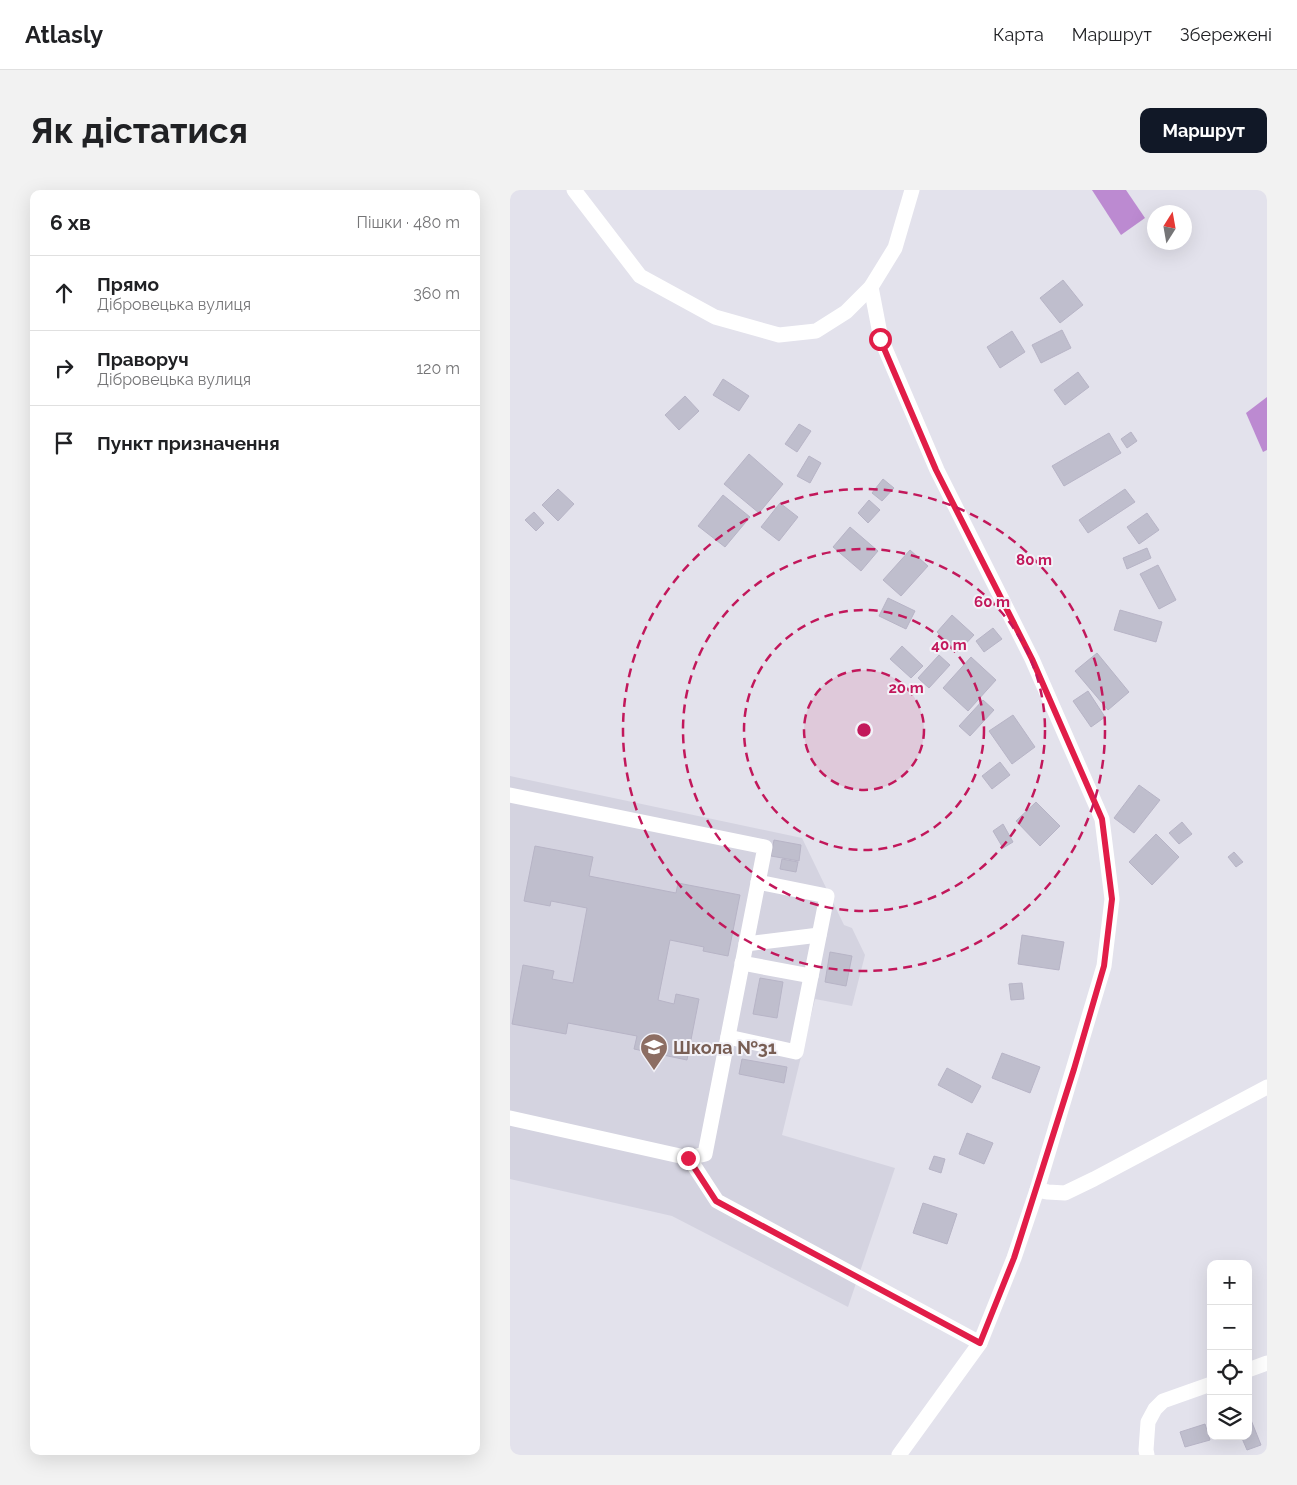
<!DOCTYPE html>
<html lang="uk">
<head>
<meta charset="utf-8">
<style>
	body { margin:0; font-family:Raleway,sans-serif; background:#f2f2f2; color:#202124 }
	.controls { position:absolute; right:15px; bottom:15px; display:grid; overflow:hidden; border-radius:10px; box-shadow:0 5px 20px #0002 }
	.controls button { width:45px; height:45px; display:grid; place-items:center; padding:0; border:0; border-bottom:1px solid #e0e0e0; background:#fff; color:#202124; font:25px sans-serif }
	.compass { position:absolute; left:637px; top:15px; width:45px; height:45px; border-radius:50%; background:#fff; box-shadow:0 5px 20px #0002; rotate:11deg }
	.stop { position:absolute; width:15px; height:15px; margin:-11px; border:4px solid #e11d48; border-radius:50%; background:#fff }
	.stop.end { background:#e11d48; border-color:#fff; box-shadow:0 1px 5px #0008 }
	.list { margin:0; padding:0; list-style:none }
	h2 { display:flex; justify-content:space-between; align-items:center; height:65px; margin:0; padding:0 20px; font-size:21px }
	h2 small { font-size:16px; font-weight:400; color:#757577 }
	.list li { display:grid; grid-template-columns:32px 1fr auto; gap:15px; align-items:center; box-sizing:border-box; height:75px; padding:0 20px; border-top:1px solid #e0e0e0 }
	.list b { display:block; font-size:19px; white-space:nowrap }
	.list p { margin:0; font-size:16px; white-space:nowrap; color:#757577 }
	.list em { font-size:16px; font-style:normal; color:#757577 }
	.icon { flex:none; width:28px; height:28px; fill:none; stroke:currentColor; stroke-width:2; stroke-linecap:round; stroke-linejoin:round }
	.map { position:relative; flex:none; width:757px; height:1265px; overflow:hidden; border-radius:10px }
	header { display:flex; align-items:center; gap:30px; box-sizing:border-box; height:70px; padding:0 25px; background:#fff; border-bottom:1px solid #e0e0e0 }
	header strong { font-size:24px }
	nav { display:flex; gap:28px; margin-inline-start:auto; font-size:18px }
	.intro { display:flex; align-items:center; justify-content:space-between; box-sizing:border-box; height:120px; padding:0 30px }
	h1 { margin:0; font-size:35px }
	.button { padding:12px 22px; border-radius:10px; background:#111827; color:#fff; font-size:18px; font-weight:700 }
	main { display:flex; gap:30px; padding:0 30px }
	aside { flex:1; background:#fff; border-radius:10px; box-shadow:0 5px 20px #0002 }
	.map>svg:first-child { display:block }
	.built { fill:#d4d3e0 }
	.water { fill:#bc8ad1 }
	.building { fill:#bfbecd; stroke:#b7b4c6 }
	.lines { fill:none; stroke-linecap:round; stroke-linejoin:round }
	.minor { stroke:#fff; stroke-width:15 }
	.route { stroke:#e11d48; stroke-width:6 }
	.ring { fill:none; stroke:#c2185b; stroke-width:2.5; stroke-dasharray:9 6 }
	.labels { text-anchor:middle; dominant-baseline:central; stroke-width:4; stroke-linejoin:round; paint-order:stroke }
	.education-label { font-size:18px; font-weight:bold; fill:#785e54; stroke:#f3f2f8; text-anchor:start }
	.centre { fill:#c2185b; stroke:#f3f2f8; stroke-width:2.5 }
	.ring-label { font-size:15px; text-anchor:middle; font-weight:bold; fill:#c2185b; stroke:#f3f2f8; stroke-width:4; stroke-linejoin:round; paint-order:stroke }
</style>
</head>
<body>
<header>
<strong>Atlasly</strong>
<nav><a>Карта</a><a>Маршрут</a><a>Збережені</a></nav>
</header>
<div class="intro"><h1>Як дістатися</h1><a class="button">Маршрут</a></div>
<main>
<aside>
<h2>6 хв<small>Пішки · 480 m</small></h2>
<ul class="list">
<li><svg class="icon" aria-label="ahead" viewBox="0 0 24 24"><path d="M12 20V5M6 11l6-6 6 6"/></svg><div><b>Прямо</b><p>Дібровецька вулиця</p></div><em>360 m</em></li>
<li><svg class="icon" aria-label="right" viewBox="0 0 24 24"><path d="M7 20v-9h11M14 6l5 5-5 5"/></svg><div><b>Праворуч</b><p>Дібровецька вулиця</p></div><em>120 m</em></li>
<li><svg class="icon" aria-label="arrive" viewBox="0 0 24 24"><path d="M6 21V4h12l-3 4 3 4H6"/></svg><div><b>Пункт призначення</b></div></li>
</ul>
</aside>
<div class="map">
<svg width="757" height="1265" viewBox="0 0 757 1265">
	<rect width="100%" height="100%" fill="#e3e2ec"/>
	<polygon class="built" points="0,586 292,648 334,735 342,738 355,765 342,816 305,809 272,945 385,978 338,1117 162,1026 0,989"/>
	<g class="water">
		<polygon points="582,0 616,0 635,28 611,45"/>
		<polygon points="757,207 757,260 753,262 736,223"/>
	</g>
	<g class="building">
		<polygon points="553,90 573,115 550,133 530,108"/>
		<polygon points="552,140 561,158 531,173 522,155"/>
		<polygon points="502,141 515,162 490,178 477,157"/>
		<polygon points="568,182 579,197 555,215 544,200"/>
		<polygon points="213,189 239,206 229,221 203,205"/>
		<polygon points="175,206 189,221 169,240 155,225"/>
		<polygon points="289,234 301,241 287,262 275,254"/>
		<polygon points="621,242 627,251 617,258 611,249"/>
		<polygon points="599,243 611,263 554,296 542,276"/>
		<polygon points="239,264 273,294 249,323 214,294"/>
		<polygon points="299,266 311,273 300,293 287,286"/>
		<polygon points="373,289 384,298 372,311 362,303"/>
		<polygon points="48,299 64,314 48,331 32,315"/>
		<polygon points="615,299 625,312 578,343 569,330"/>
		<polygon points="213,305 240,327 215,357 188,336"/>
		<polygon points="359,310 370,320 358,333 348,323"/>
		<polygon points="270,313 288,327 269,351 251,337"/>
		<polygon points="24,322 34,333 26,341 15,330"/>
		<polygon points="637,323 649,340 629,354 617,337"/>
		<polygon points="340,337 368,361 351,381 323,357"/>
		<polygon points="637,358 641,368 617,379 613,368"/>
		<polygon points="400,360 418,376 391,406 373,390"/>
		<polygon points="648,375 666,410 649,419 630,384"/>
		<polygon points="378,408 405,421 396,439 369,426"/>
		<polygon points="610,420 652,432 646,452 604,440"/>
		<polygon points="442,425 464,445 448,462 427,442"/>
		<polygon points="483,438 492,449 474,462 466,451"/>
		<polygon points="392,456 413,476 401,488 380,469"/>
		<polygon points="587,463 619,502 598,520 565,481"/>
		<polygon points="429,465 440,475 419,498 408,488"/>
		<polygon points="461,467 486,490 458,521 433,498"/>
		<polygon points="578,501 595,527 581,537 563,511"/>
		<polygon points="473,510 484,520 460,546 449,536"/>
		<polygon points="503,525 525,557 502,574 479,541"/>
		<polygon points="490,572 500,585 482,599 472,586"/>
		<polygon points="629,595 650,610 624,643 604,628"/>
		<polygon points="526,612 550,636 530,656 506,631"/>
		<polygon points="672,632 682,644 669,654 659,643"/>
		<polygon points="493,634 503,652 493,658 483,641"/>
		<polygon points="646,644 669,667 642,695 619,672"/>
		<polygon points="264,650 291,655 289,671 261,666"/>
		<polygon points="25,656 83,667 79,686 166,703 168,693 230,705 218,766 193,761 194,757 160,750 148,810 164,814 166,804 189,809 177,870 124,859 127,846 58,833 56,844 2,834 13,775 44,781 42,789 63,793 77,718 41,711 40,716 14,711"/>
		<polygon points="724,662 733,672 726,677 718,667"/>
		<polygon points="272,669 288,672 286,682 270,679"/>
		<polygon points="512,745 554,752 549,780 508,774"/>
		<polygon points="320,762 342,766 336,796 315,792"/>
		<polygon points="250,788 273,792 267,828 243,824"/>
		<polygon points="512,793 514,809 501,810 499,794"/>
		<polygon points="492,863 530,877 520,903 482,888"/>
		<polygon points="232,869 277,877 274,893 229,884"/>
		<polygon points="437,878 471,896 462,913 428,895"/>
		<polygon points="457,943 483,953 474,974 449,964"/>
		<polygon points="424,966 435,969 431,983 419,979"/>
		<polygon points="413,1013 447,1024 437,1054 403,1043"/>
		<polygon points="741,1230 751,1255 737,1260 731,1246 738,1246 738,1231"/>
		<polygon points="695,1234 700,1250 675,1257 670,1242"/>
	</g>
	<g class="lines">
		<g class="minor">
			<polyline points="64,0 130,86 205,127 269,145 306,141 336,122 361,97"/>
			<polyline points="0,605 255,657 195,964 179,968 0,928"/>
			<polyline points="236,754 309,745"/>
			<polyline points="232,773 301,786"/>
			<polyline points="218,847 286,862 317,706 248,692"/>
			<polyline points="179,968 207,1011 470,1153"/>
			<polyline points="527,1000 538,1002 555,1003 584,989 757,897"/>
			<polyline points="738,1180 757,1173"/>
			<polyline points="389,1265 470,1153 504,1068 527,1000 594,776 602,709 592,629 522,469 427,280 371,149 361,97 385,58 402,0"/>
			<polyline points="637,1265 636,1260 638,1232 645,1219 653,1211 701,1194"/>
		</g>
	</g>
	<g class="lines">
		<polyline class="route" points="178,968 206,1011 470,1153 504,1068 564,879 594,776 602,709 592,629 522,469 426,280 370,149"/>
	</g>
	<circle cx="354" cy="540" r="60" fill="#c2185b" fill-opacity=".12"/>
	<g class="ring">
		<circle cx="354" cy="540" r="60"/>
		<circle cx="354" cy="540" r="120"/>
		<circle cx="354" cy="540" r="181"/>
		<circle cx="354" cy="540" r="241"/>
	</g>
	<defs>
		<g id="school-pin" transform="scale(1.4375)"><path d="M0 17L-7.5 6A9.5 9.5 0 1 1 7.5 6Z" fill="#8d6e63" stroke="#f3f2f8"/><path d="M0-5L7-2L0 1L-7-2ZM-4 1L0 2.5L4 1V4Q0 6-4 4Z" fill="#fff"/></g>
	</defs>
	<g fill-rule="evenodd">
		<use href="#school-pin" x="144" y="857"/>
	</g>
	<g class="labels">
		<g class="education-label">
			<text x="163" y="857">Школа №31</text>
		</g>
	</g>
	<circle cx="354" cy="540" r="8" class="centre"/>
	<g class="ring-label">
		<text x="524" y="375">80 m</text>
		<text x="482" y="417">60 m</text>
		<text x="439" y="460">40 m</text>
		<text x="396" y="503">20 m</text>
	</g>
</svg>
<div class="controls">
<button>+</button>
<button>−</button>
<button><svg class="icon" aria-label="locate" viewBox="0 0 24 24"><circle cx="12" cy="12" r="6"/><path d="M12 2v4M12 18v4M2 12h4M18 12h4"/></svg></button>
<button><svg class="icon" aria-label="layers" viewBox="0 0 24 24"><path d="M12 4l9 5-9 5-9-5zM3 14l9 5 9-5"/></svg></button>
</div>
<svg class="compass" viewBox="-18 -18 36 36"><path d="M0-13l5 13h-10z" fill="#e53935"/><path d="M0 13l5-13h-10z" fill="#757577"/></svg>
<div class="stop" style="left:370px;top:149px"></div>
<div class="stop end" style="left:178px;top:968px"></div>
</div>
</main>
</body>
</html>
